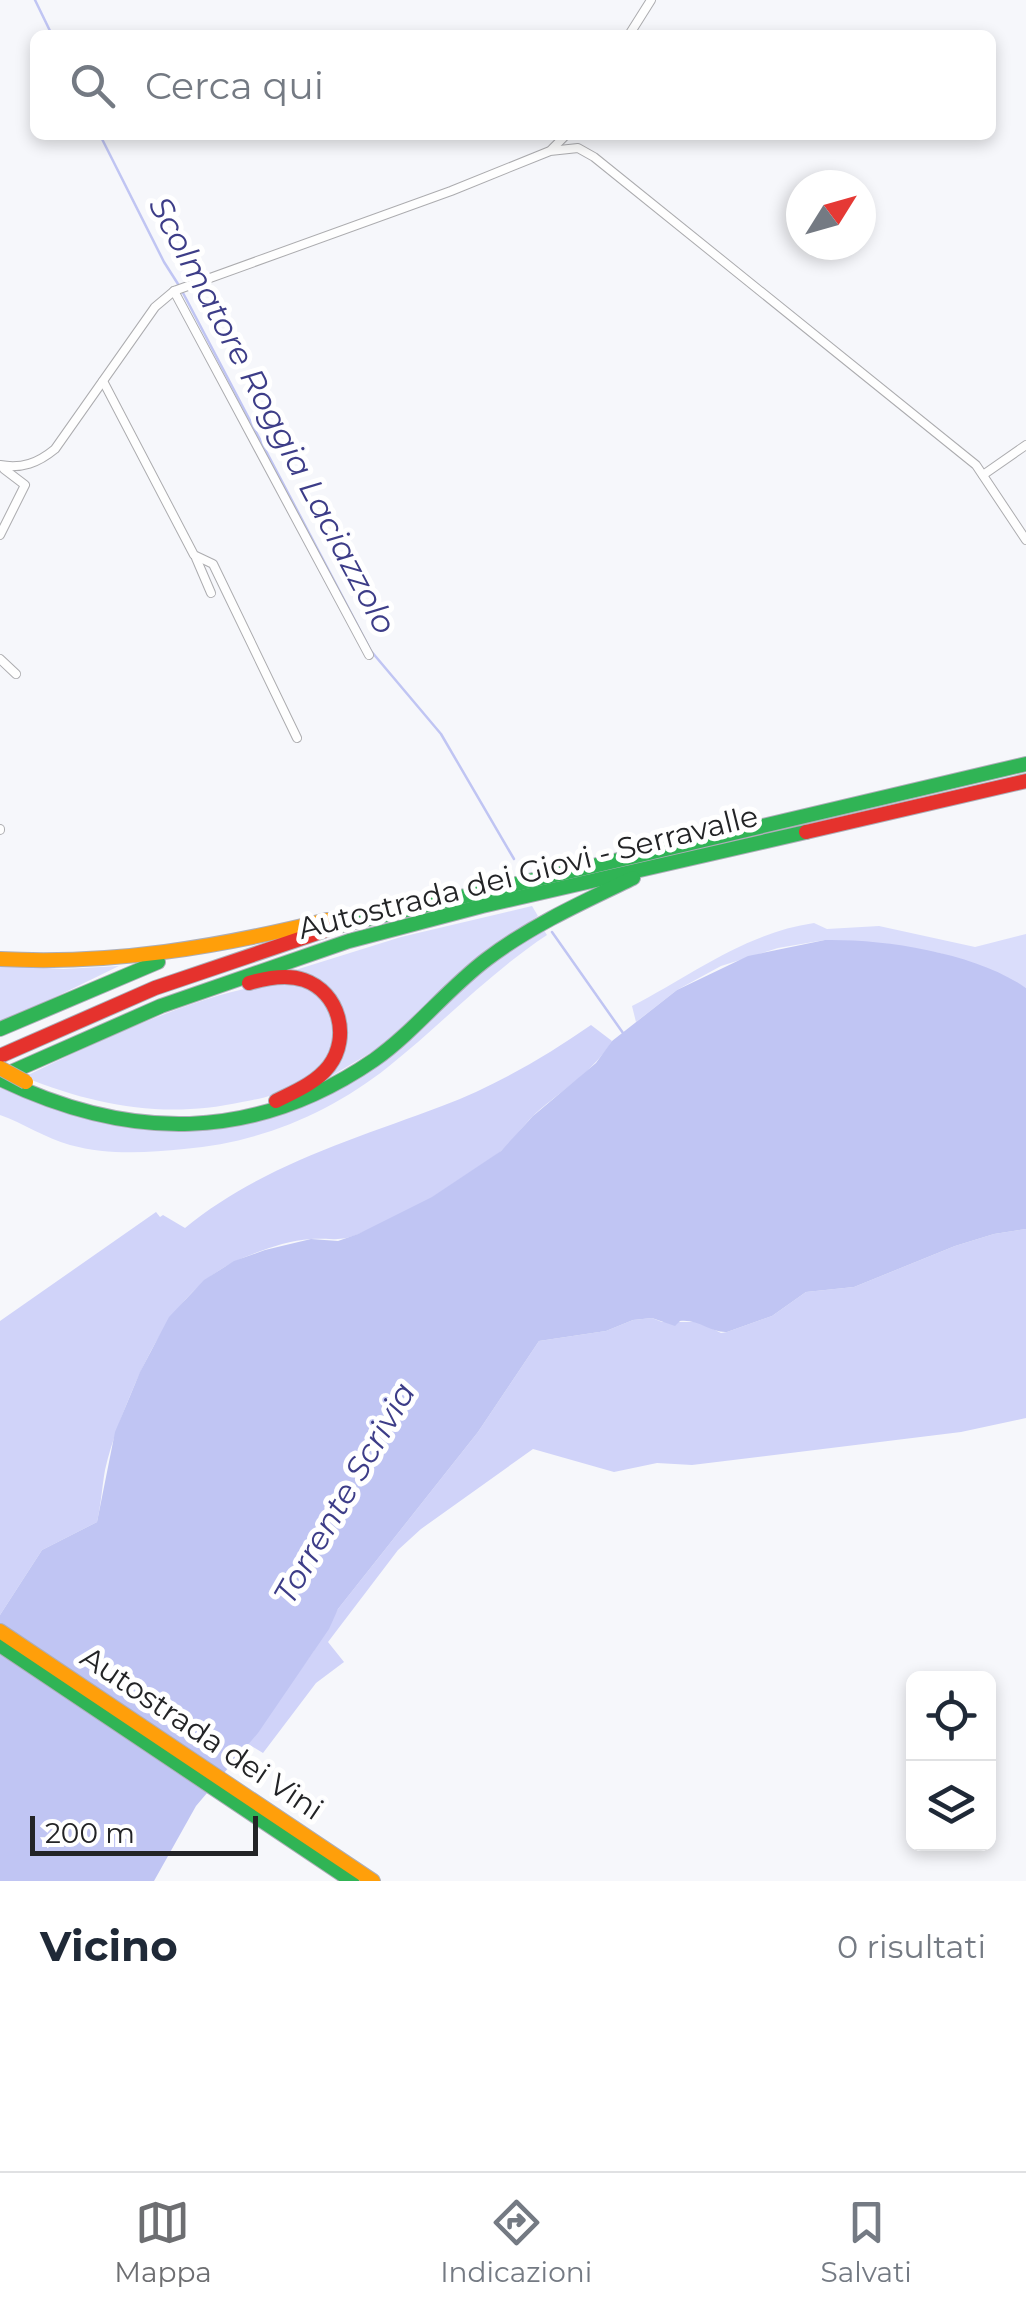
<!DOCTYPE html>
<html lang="it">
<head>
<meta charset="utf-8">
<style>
	body { margin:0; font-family:Montserrat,sans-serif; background:#f6f6f7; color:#1f2937 }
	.controls { position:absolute; right:30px; bottom:30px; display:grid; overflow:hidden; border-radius:15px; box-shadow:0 5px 15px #0003 }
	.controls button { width:90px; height:90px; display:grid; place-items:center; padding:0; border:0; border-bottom:2px solid #e0e1e3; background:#fff; color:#1f2937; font:50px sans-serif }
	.compass { position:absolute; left:786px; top:170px; width:90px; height:90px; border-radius:50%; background:#fff; box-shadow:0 5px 15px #0003; rotate:53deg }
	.scale { position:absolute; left:30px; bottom:25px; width:228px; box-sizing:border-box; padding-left:10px; border:5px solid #232426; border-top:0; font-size:28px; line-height:35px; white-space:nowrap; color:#232426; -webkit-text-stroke:8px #fff; paint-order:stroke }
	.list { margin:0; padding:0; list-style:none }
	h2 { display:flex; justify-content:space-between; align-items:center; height:130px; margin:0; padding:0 40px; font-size:42px }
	h2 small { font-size:32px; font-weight:400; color:#747a83 }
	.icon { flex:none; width:55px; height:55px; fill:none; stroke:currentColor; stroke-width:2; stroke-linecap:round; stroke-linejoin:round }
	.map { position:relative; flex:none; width:1026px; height:1881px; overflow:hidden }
	.search { position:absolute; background:#fff; box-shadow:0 5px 15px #0003; left:30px; right:30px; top:30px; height:110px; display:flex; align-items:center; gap:25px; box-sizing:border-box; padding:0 35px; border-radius:15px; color:#747a83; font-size:38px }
	.sheet { height:290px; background:#fff }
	nav { display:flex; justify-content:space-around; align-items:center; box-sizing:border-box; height:140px; border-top:2px solid #e0e1e3; background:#fff; font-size:28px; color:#747a83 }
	nav a { display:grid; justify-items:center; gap:5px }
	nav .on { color:#6d6e71 }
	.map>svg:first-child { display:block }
	.green { fill:#daddfb }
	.forest { fill:#d0d3f9 }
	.water { fill:#c0c5f3 }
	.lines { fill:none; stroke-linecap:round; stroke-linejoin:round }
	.stream { stroke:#c0c5f3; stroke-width:2.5 }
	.street-casing { stroke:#acacaf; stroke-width:10 }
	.fast-casing { stroke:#adaeb8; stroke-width:16 }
	.slow-casing { stroke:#adaeb8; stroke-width:16 }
	.jam-casing { stroke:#adaeb8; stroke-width:16 }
	.street { stroke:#fefefe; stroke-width:8 }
	.fast { stroke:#30b455; stroke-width:14 }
	.slow { stroke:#ff9f0a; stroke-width:14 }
	.jam { stroke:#e5322d; stroke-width:14 }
	.slow-bridge-casing { stroke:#adaeb8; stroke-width:16; stroke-linecap:butt }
	.slow-bridge { stroke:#ff9f0a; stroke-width:14 }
	.labels { text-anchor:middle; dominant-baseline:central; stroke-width:10; stroke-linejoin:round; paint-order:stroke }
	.street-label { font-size:30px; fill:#232426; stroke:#fff }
	.water-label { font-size:32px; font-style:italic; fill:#3d3d88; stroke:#fff }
</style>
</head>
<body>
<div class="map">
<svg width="1026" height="1881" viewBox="0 0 1026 1881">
	<rect width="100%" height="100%" fill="#f6f7fb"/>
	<g class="green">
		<polygon points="532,906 538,916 458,974 387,1043 306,1091 324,1078 344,1015 289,972 401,937"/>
		<path d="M 814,923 L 827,929 L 879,926 L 975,947 L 1026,934 L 1026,988 L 1004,976 L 940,953 L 825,940 L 778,948 L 721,966 L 677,990 L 636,1022 L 632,1006 C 692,975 745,933 814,923 Z"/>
		<path d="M 543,929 L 547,935 C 488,974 442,1024 388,1067 C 329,1114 258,1143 184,1149 C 146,1153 107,1155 70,1145 C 45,1138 23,1123 0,1115 L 0,1088 L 90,1120 L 149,1130 L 316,1097 L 485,966 Z"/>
		<polygon points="0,965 63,969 119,966 0,1024"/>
		<path d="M 283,983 C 355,992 348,1057 293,1087 C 278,1095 259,1099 242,1102 C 165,1119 96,1106 24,1077 C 95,1043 207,988 283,983 Z"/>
	</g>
	<g class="forest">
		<path d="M 591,1025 L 612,1041 C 594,1071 562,1090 536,1113 C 523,1125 513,1141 500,1152 C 457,1185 406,1216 356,1235 C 336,1242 330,1238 311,1239 C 292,1240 271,1247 253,1254 C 190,1276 161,1327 135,1384 C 123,1412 112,1440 105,1470 C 102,1487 101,1505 97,1522 L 42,1550 L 0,1615 L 0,1321 L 156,1212 L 160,1217 L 163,1215 L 185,1228 C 261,1166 352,1140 442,1106 C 495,1086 545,1057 591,1025 Z"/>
		<polygon points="1026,1229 1026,1418 961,1432 692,1465 657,1463 614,1472 533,1449 421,1529 398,1550 328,1642 344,1662 316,1683 263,1753 248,1744 313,1652 338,1609 478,1432 539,1341 606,1331 633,1320 652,1318 662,1322 699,1322 721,1333 727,1332 772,1316 806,1292 854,1287 955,1246 994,1234"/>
	</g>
	<path class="water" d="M 825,940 C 886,939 976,953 1026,988 L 1026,1229 L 994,1234 L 955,1246 L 854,1287 L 806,1292 L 772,1316 L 727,1332 C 711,1333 699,1319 680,1321 L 675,1326 L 652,1318 L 633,1320 L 606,1331 L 539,1341 L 478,1432 L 338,1609 L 329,1629 L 258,1733 L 196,1806 L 154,1881 L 0,1881 L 0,1615 L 42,1550 L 97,1522 L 115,1432 L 140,1372 L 169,1317 L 204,1280 L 234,1261 L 265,1250 L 311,1239 L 338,1241 L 358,1234 L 432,1197 L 501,1151 L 533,1116 L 596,1063 L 612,1041 L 677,990 L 748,956 Z"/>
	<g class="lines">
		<g class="stream">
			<polyline points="35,0 52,35"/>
			<polyline points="100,135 164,262 178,284"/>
			<polyline points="182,291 371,651 441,734 514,859"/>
			<polyline points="552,932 623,1033"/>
		</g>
		<g class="street-casing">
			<g id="street">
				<polyline points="629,35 651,0"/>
				<polyline points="552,149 566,135"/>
				<polyline points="174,291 369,655"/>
				<polyline points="103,381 194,555 213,564 297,738"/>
				<path d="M 0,465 C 22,469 38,463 55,449 L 155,307 L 174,291 L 451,191 L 550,151 L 578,148 L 594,157 L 976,465 L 1026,540"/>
				<polyline points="983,475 1026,445"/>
				<polyline points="0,535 25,485 4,469"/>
				<polyline points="196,558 211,593"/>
				<polyline points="0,659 16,674"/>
				<polyline points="0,829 0,830"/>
			</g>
		</g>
		<g class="fast-casing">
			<g id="fast">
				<polyline points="338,926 1026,764"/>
				<polyline points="0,1029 158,962"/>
				<polyline points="0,1077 161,1006 349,941 482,906 806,832"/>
				<path d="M 0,1079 C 129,1141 253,1143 374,1060 C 415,1031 447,989 487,959 C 532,925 583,902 633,878"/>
				<polyline points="0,1645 352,1881"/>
			</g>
		</g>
		<g class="slow-casing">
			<g id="slow">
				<path d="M 0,959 C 112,965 219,947 327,920"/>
				<polyline points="0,1631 373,1881"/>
			</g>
		</g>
		<g class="jam-casing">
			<g id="jam">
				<polyline points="806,832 1026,781"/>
				<path d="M 249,983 C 266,978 287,974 304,980 C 339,992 351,1037 329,1066 C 316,1083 294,1092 276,1101"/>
				<polyline points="0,1056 155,988 338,926"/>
			</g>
		</g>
		<use href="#street" class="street"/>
		<use href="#fast" class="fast"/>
		<use href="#slow" class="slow"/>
		<use href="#jam" class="jam"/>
		<g class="slow-bridge-casing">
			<polyline id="slow-bridge" points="0,1068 26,1082"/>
		</g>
		<use href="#slow-bridge" class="slow-bridge"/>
	</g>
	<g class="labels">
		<g class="street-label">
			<text transform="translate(528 872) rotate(-14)">Autostrada dei Giovi - Serravalle</text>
			<text transform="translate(202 1733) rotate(34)">Autostrada dei Vini</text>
		</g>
		<g class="water-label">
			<text transform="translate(273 415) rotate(62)">Scolmatore Roggia Laciazzolo</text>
			<text transform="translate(344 1493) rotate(-60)">Torrente Scrivia</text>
		</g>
	</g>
</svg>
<div class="controls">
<button><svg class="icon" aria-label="locate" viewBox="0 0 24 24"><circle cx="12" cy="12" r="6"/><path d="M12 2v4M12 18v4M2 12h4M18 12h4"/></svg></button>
<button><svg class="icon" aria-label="layers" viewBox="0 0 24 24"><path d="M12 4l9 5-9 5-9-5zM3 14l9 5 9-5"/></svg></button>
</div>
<svg class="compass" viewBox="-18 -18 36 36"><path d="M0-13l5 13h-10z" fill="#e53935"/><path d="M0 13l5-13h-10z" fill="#747a83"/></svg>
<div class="scale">200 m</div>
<div class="search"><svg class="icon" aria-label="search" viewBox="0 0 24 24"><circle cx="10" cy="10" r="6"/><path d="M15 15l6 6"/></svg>Cerca qui</div>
</div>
<section class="sheet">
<h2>Vicino<small>0 risultati</small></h2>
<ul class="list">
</ul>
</section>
<nav>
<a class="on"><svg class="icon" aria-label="map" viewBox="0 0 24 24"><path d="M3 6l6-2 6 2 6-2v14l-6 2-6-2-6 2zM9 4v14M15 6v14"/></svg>Mappa</a>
<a><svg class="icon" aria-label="directions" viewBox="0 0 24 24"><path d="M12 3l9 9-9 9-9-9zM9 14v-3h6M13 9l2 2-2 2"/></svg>Indicazioni</a>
<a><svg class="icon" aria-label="saved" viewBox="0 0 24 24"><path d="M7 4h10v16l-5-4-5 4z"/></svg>Salvati</a>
</nav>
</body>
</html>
